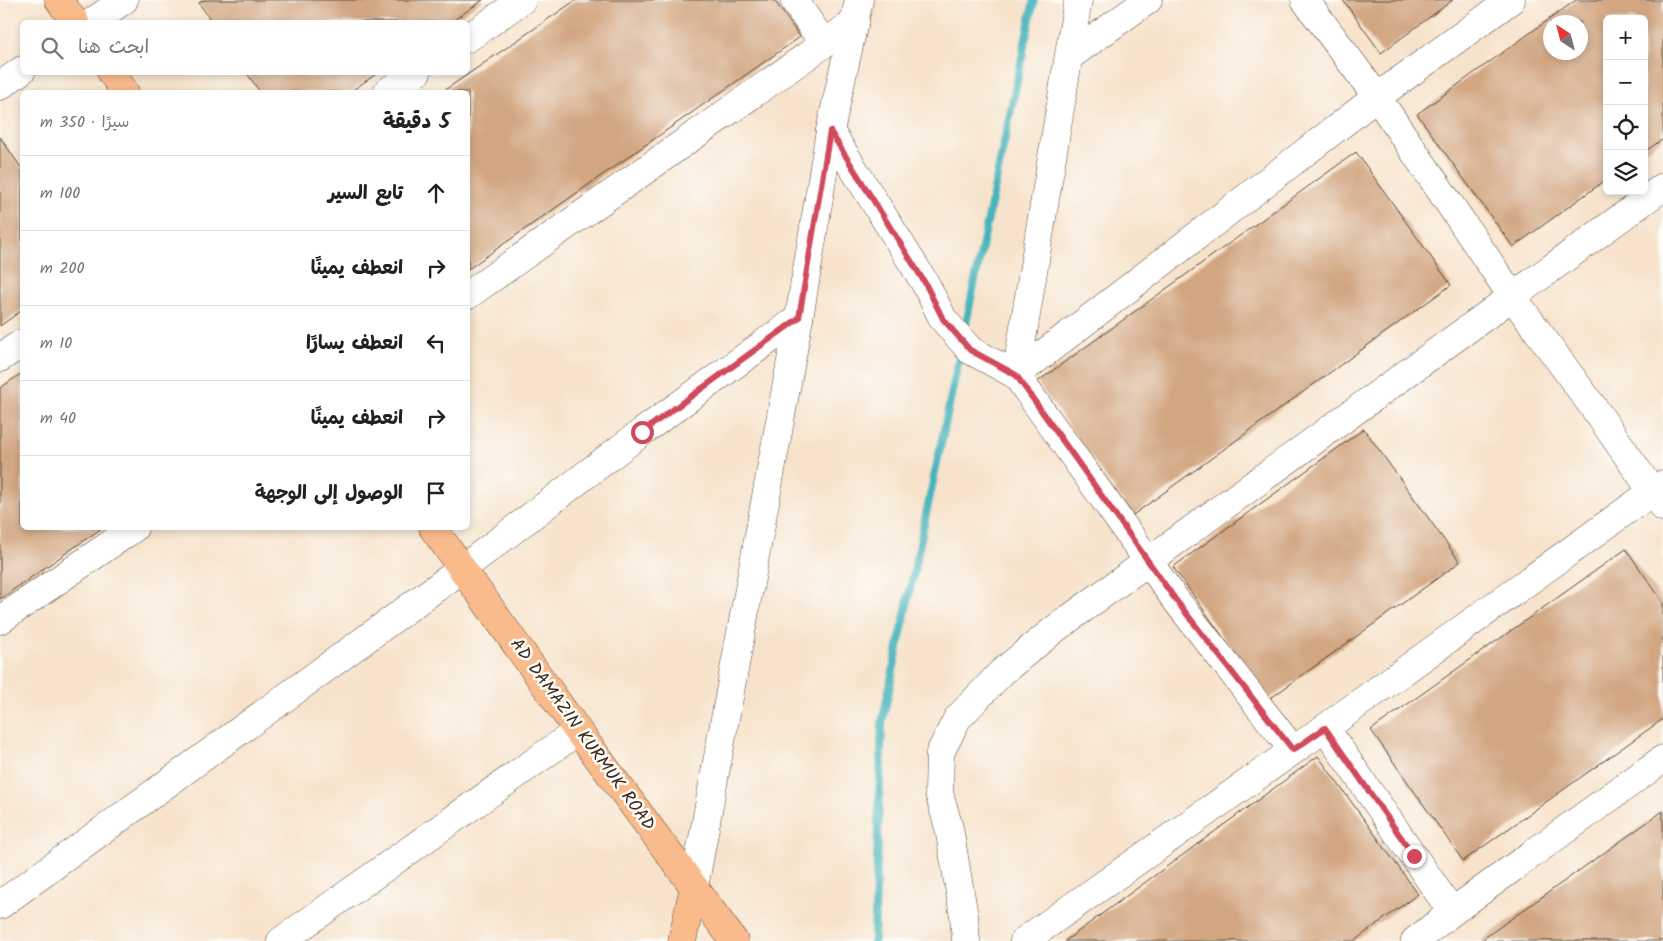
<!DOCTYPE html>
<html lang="ar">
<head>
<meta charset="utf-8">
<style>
	body { margin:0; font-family:Kalam,"Playpen Sans Arabic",sans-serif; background:#f6f6f6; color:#202124; direction:rtl }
	.controls { position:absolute; right:15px; top:15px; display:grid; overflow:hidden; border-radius:8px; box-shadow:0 2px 8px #0003 }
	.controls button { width:45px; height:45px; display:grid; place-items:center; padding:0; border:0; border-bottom:1px solid #e0e0e0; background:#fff; color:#202124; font:25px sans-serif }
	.compass { position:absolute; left:1543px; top:15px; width:45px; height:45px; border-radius:50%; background:#fff; box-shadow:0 2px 8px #0003; rotate:324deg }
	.stop { position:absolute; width:15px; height:15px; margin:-11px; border:4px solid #d1495b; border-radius:50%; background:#fff }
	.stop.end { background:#d1495b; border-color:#fff; box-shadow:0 1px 5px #0008 }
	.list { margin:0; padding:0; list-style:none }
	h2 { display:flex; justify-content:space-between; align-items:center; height:65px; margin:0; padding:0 20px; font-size:21px }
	h2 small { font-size:16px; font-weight:400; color:#757577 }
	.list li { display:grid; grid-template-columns:32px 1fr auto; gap:15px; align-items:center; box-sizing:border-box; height:75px; padding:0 20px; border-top:1px solid #e0e0e0 }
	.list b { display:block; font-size:19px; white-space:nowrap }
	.list em { font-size:16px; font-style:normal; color:#757577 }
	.icon { flex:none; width:28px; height:28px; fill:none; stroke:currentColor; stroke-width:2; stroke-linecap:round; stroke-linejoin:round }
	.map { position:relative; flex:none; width:1663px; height:941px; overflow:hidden; direction:ltr }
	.search { position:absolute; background:#fff; box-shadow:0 2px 8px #0003; left:20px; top:20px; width:450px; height:55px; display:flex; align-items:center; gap:12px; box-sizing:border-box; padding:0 18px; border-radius:8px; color:#757577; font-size:19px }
	.panel { position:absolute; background:#fff; box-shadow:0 2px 8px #0003; left:20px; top:90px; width:450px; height:440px; border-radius:8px; direction:rtl }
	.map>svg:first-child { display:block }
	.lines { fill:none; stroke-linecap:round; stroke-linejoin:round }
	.stream { stroke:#44b4bb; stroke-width:8 }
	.building { fill:#d2a681; fill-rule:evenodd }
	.minor-casing { stroke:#574638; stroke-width:29 }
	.major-casing { stroke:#574638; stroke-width:29 }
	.highway-casing { stroke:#574638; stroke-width:29 }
	.minor { stroke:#fff; stroke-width:28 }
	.major { stroke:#fabb8c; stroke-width:28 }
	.highway { stroke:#fabb8c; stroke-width:28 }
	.route { stroke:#d1495b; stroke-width:6 }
	.labels { text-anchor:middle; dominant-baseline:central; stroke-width:5; stroke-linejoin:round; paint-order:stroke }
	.street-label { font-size:18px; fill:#3b2a1e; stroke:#fdfcf7 }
</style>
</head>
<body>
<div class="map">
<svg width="1663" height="941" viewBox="0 0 1663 941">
	<rect width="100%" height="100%" fill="#fdfcf7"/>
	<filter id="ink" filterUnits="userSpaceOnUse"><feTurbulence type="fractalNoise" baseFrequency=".02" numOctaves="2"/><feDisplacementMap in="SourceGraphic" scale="10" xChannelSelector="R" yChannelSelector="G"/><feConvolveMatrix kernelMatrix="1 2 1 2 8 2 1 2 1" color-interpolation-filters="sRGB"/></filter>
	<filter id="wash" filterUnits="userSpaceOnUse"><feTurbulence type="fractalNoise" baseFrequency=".0096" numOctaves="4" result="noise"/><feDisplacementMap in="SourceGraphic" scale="20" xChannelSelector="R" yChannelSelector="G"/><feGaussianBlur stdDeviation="1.12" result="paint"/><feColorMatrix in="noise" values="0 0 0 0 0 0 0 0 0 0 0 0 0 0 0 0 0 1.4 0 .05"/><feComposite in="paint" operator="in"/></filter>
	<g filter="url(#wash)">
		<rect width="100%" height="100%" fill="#f7e3cc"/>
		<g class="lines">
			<g class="stream">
				<polyline points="964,333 1034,0"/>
				<polyline points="874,941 882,723 961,349"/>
			</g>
		</g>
		<g id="blocks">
			<g class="building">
				<polygon points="204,0 483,0 451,22 212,22 199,3"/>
				<polygon points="576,0 774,0 800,37 468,269 468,92 442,92"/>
				<polygon points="1343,0 1453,0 1381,53"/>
				<path d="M 1576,0 L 1663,0 L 1663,139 L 1644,152 L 1644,19 L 1607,19 L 1607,179 L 1513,247 L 1417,114 ZM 1550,22 L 1580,22 L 1580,52 L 1550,52 Z"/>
				<polygon points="246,72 379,72 350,92 260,92"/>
				<polygon points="0,137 22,169 22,310 0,326"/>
				<polygon points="1356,152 1451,285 1133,515 1037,382"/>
				<polygon points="22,373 22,528 102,528 0,599 0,388"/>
				<polygon points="1364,429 1460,562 1268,700 1173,567"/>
				<polygon points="1626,549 1663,602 1663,719 1463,861 1371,730"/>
				<polygon points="1318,756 1418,894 1354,941 1065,941"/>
				<polygon points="1663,811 1663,941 1480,941 1584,867"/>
			</g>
		</g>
	</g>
	<g filter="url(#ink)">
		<use href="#blocks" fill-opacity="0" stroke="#574638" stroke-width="1"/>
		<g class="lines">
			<g class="minor-casing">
				<g id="minor">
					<polyline points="794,0 824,44"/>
					<polyline points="1078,0 1016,375 1377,97 1511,0"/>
					<polyline points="1305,0 1377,97 1512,296 1599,415 1663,507"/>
					<polyline points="92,22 124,0"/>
					<polyline points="468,38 522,0"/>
					<polyline points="1070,56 1148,0"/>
					<polyline points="0,86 22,70"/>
					<polyline points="387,92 417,72"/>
					<polyline points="830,131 925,283 943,319 970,350 1016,375 1175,599 1293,750"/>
					<polyline points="468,295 855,22"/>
					<polyline points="0,358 22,343"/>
					<polyline points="0,620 134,528"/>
					<polyline points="1325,728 1452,912"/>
					<polyline points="694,887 799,318 830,131 859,0"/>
					<polyline points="0,905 462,569 642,432 799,318"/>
					<polyline points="281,941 578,731"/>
					<polyline points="966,941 964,916 949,828 939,793 940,753 957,719 1002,672 1055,629 1663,187"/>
					<polyline points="1024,941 1325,728 1663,484"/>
					<polyline points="1415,941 1452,912 1663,759"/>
				</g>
			</g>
			<g class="major-casing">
				<polyline id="major" points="682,941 694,887"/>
			</g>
			<g class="highway-casing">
				<g id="highway">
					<polyline points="59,0 75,22"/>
					<polyline points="111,72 125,92"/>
					<polyline points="433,528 578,731 734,941"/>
				</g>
			</g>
			<use href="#minor" class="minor"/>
			<use href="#major" class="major"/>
			<use href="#highway" class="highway"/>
		</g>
	</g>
	<g class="lines" filter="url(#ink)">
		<polyline class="route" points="642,432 799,318 830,131 925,283 943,319 970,350 1016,375 1175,599 1293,750 1325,728 1414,856"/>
	</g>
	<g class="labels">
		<g class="street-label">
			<text transform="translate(582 735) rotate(54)">AD DAMAZIN KURMUK ROAD</text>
		</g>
	</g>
</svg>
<div class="controls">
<button>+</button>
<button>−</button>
<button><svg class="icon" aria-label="locate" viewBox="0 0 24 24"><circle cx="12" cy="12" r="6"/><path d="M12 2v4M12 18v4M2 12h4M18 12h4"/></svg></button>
<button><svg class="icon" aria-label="layers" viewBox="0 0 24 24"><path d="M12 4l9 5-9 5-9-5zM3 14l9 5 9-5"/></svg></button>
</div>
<svg class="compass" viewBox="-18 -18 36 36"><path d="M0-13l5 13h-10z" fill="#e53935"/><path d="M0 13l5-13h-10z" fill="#757577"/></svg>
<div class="stop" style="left:642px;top:432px"></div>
<div class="stop end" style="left:1414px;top:856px"></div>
<div class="search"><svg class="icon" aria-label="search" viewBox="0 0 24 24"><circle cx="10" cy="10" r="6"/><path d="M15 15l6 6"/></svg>ابحث هنا</div>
<section class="panel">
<h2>5 دقيقة<small>سيرًا · 350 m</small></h2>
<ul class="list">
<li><svg class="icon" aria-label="ahead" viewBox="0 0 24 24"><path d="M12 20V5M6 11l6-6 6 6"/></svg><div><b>تابع السير</b></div><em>100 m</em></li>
<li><svg class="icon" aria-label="right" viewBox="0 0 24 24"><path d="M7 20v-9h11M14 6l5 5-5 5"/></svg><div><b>انعطف يمينًا</b></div><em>200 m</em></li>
<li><svg class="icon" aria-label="left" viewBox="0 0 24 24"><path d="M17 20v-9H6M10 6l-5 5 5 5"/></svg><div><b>انعطف يسارًا</b></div><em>10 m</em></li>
<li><svg class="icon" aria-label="right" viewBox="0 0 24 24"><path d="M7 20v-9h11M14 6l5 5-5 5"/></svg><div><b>انعطف يمينًا</b></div><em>40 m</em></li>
<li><svg class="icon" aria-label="arrive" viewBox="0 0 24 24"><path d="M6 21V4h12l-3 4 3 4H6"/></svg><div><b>الوصول إلى الوجهة</b></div></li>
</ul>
</section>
</div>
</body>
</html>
